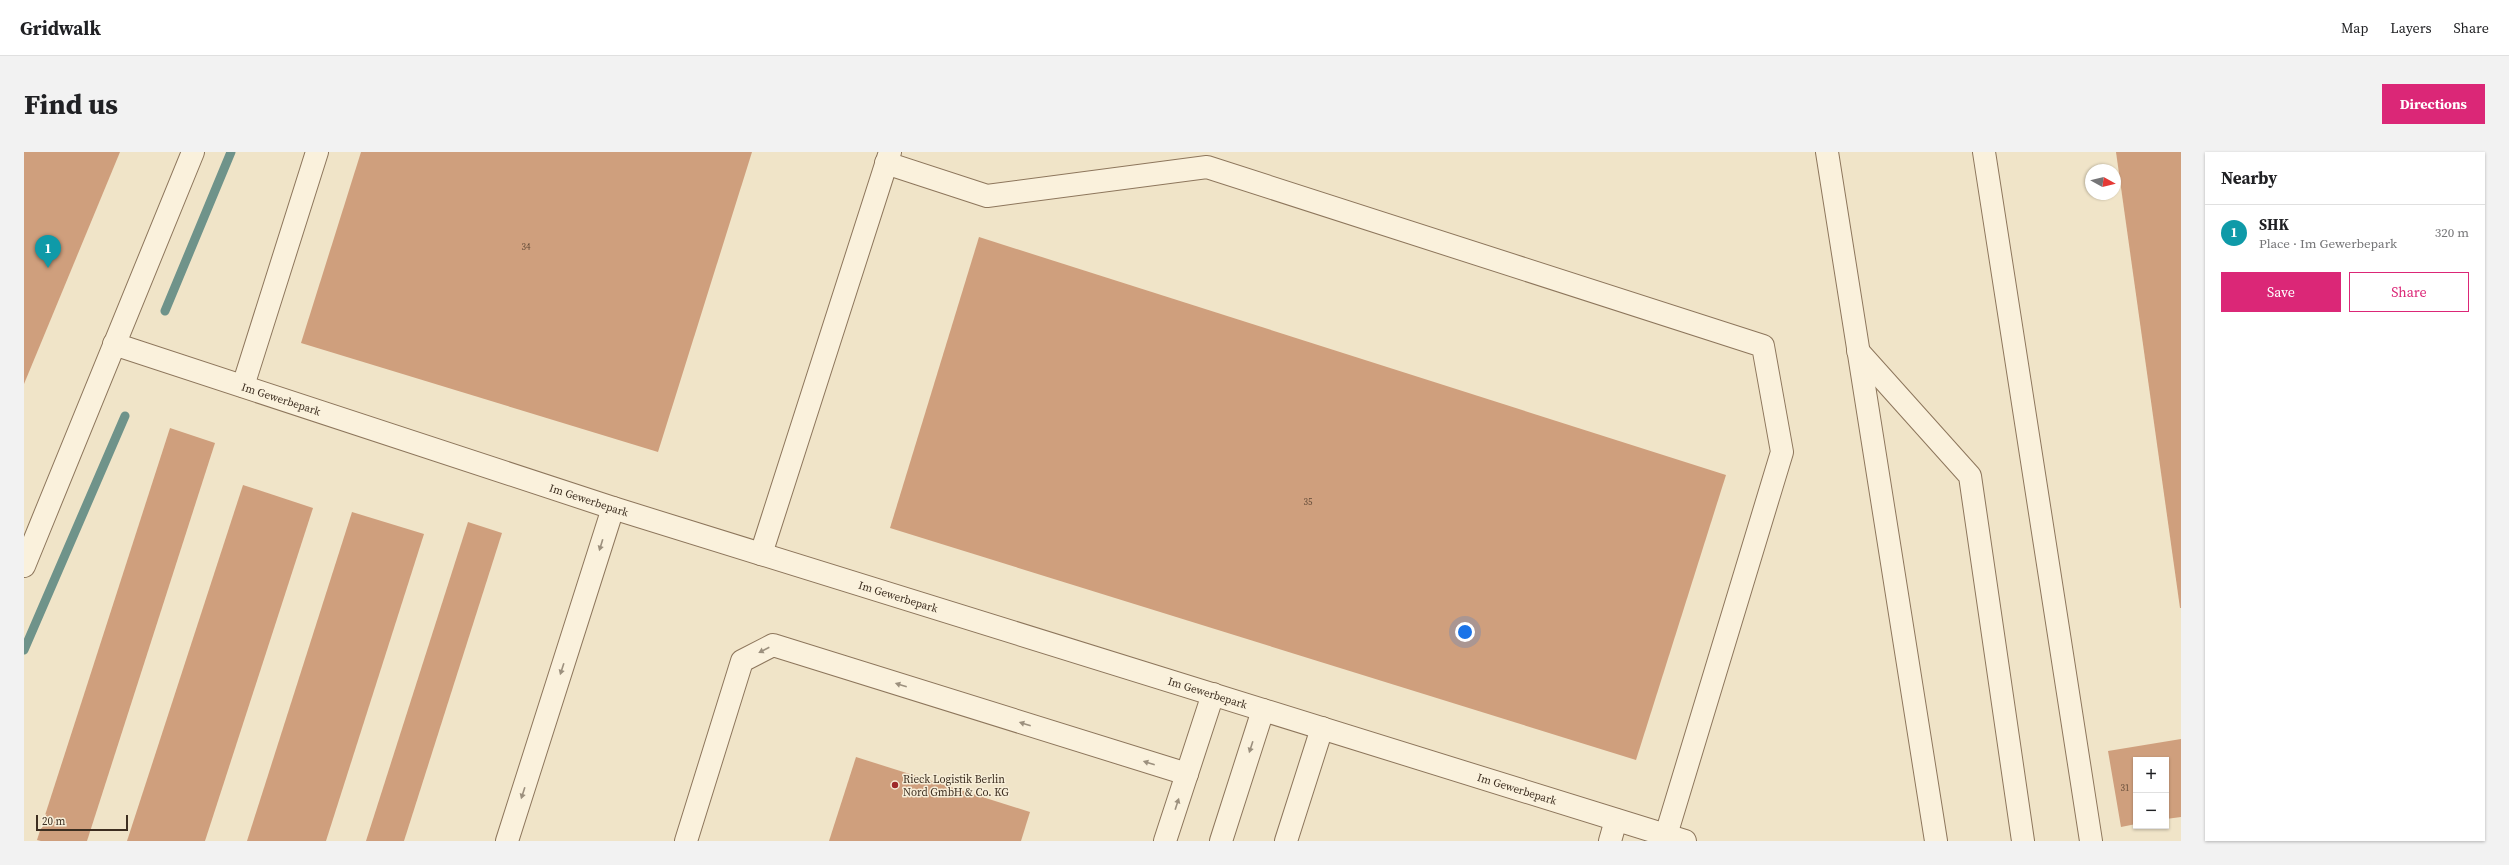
<!DOCTYPE html>
<html lang="en">
<head>
<meta charset="utf-8">
<style>
	body { margin:0; font-family:"Source Serif 4",serif; background:#f2f2f2; color:#202124 }
	.controls { position:absolute; right:12px; bottom:12px; display:grid; overflow:hidden; border-radius:0px; box-shadow:0 1px 3px #0004 }
	.controls button { width:36px; height:36px; display:grid; place-items:center; padding:0; border:0; border-bottom:1px solid #e0e0e0; background:#fff; color:#202124; font:20px sans-serif }
	.compass { position:absolute; left:2061px; top:12px; width:36px; height:36px; border-radius:50%; background:#fff; box-shadow:0 1px 3px #0004; rotate:98deg }
	.scale { position:absolute; left:12px; bottom:10px; width:92px; box-sizing:border-box; padding-left:4px; border:2px solid #3d2e20; border-top:0; font-size:11px; line-height:14px; white-space:nowrap; color:#3d2e20; -webkit-text-stroke:3px #f7eed8; paint-order:stroke }
	.you { position:absolute; left:1441px; top:480px; width:14px; height:14px; margin:-10px; border:3px solid #fff; border-radius:50%; background:#1a73e8; box-shadow:0 0 0 6px #1a73e833 }
	.badge { display:grid; place-items:center; width:26px; height:26px; border-radius:50%; background:#db2777; color:#fff; font-size:13px; font-weight:700 }
	.pin { position:absolute; translate:-50% -33px; filter:drop-shadow(0 1px 2px #0008) }
	.pin::after { content:''; position:absolute; top:21px; width:14px; height:12px; background:inherit; clip-path:polygon(0 0,100% 0,50% 100%) }
	.list { margin:0; padding:0; list-style:none }
	h2 { display:flex; justify-content:space-between; align-items:center; height:52px; margin:0; padding:0 16px; font-size:17px }
	h2 small { font-size:13px; font-weight:400; color:#757577 }
	.list li { display:grid; grid-template-columns:26px 1fr auto; gap:12px; align-items:center; box-sizing:border-box; height:56px; padding:0 16px; border-top:1px solid #e0e0e0 }
	.list b { display:block; font-size:15px; white-space:nowrap }
	.list p { margin:0; font-size:13px; white-space:nowrap; color:#757577 }
	.list em { font-size:13px; font-style:normal; color:#757577 }
	.actions { display:flex; gap:8px; padding:12px 16px }
	.actions a { flex:1; padding:9px 0; border:1px solid #db2777; border-radius:0px; text-align:center; font-size:14px; color:#db2777 }
	.actions .main { background:#db2777; color:#fff }
	.map { position:relative; flex:none; width:2157px; height:689px; overflow:hidden; border-radius:0px }
	header { display:flex; align-items:center; gap:24px; box-sizing:border-box; height:56px; padding:0 20px; background:#fff; border-bottom:1px solid #e0e0e0 }
	header strong { font-size:19px }
	nav { display:flex; gap:22px; margin-inline-start:auto; font-size:14px }
	.intro { display:flex; align-items:center; justify-content:space-between; box-sizing:border-box; height:96px; padding:0 24px }
	h1 { margin:0; font-size:28px }
	.button { padding:10px 18px; border-radius:0px; background:#db2777; color:#fff; font-size:14px; font-weight:700 }
	main { display:flex; gap:24px; padding:0 24px }
	aside { flex:1; background:#fff; border-radius:0px; box-shadow:0 1px 3px #0004 }
	.map>svg:first-child { display:block }
	.lines { fill:none; stroke-linecap:round; stroke-linejoin:round }
	.stream { stroke:#6f938a; stroke-width:9 }
	.building { fill:#cf9f7d }
	.minor-casing { stroke:#8d765c; stroke-width:24 }
	.minor { stroke:#faf1dc; stroke-width:22 }
	.oneway { fill:#9c907e }
	.poi-dot { fill:#9e2a2b; stroke:#f7eed8; stroke-width:1.5 }
	.labels { text-anchor:middle; dominant-baseline:central; stroke-width:3; stroke-linejoin:round; paint-order:stroke }
	.number-label { font-size:9px; fill:#624a37 }
	.street-label { font-size:11px; fill:#3d2e20; stroke:#f7eed8 }
	.poi-label { font-size:11px; fill:#3d2e20; stroke:#f7eed8; text-anchor:start }
</style>
</head>
<body>
<header>
<strong>Gridwalk</strong>
<nav><a>Map</a><a>Layers</a><a>Share</a></nav>
</header>
<div class="intro"><h1>Find us</h1><a class="button">Directions</a></div>
<main>
<div class="map">
<svg width="2157" height="689" viewBox="0 0 2157 689">
	<rect width="100%" height="100%" fill="#f0e4c8"/>
	<g class="lines">
		<g class="stream">
			<polyline points="141,159 207,0"/>
			<polyline points="0,498 101,264"/>
		</g>
	</g>
	<g class="building">
		<polygon points="0,0 96,0 0,232"/>
		<polygon points="337,0 728,0 634,300 277,191"/>
		<polygon points="2092,0 2157,0 2157,456 2156,456"/>
		<polygon points="955,85 1702,323 1612,608 866,376"/>
		<polygon points="146,276 191,291 63,689 17,689 13,688"/>
		<polygon points="219,333 289,356 181,689 103,689"/>
		<polygon points="328,360 400,382 302,689 223,689"/>
		<polygon points="444,370 478,381 380,689 342,689"/>
		<polygon points="2157,587 2157,665 2142,667 2142,608 2112,608 2112,672 2097,675 2084,599"/>
		<polygon points="832,605 1006,660 997,689 805,689"/>
	</g>
	<g class="lines">
		<g class="minor-casing">
			<g id="minor">
				<polyline points="1803,0 1912,689"/>
				<polyline points="1960,0 2067,689"/>
				<polyline points="862,11 963,44 1183,15 1739,194 1758,300 1642,683"/>
				<path id="s1" d="M 90,192 L 589,356 L 1661,689"/>
				<polyline points="1834,199 1946,324 1999,689"/>
				<polyline points="219,234 293,0"/>
				<polyline points="737,402 866,0"/>
				<polyline points="0,414 169,0"/>
				<polyline points="483,689 589,356"/>
				<polyline points="662,689 718,509 749,493 1163,622"/>
				<polyline points="1141,689 1189,542"/>
				<polyline points="1197,689 1239,558"/>
				<polyline points="1262,689 1298,576"/>
				<polyline points="1586,689 1592,668"/>
			</g>
		</g>
		<use href="#minor" class="minor"/>
	</g>
	<defs><path id="oneway-solid" d="M-6-.8H1V-3.2L6.5 0L1 3.2V.8H-6Z"/></defs>
	<g class="oneway">
		<use href="#oneway-solid" transform="translate(577 393) rotate(107)"/>
		<use href="#oneway-solid" transform="translate(740 498) rotate(153)"/>
		<use href="#oneway-solid" transform="translate(538 517) rotate(108)"/>
		<use href="#oneway-solid" transform="translate(877 533) rotate(-163)"/>
		<use href="#oneway-solid" transform="translate(1001 572) rotate(-163)"/>
		<use href="#oneway-solid" transform="translate(1227 595) rotate(108)"/>
		<use href="#oneway-solid" transform="translate(1125 611) rotate(-163)"/>
		<use href="#oneway-solid" transform="translate(499 641) rotate(108)"/>
		<use href="#oneway-solid" transform="translate(1153 652) rotate(-72)"/>
	</g>
	<circle class="poi-dot" cx="871" cy="633" r="4"/>
	<g class="labels">
		<g class="number-label">
			<text x="502" y="95">34</text>
			<text x="1284" y="350">35</text>
			<text x="2101" y="636">31</text>
		</g>
		<g class="street-label">
			<text stroke="none"><textPath href="#s1" startOffset="176">Im Gewerbepark</textPath></text>
			<text stroke="none"><textPath href="#s1" startOffset="500">Im Gewerbepark</textPath></text>
			<text stroke="none"><textPath href="#s1" startOffset="824">Im Gewerbepark</textPath></text>
			<text stroke="none"><textPath href="#s1" startOffset="1148">Im Gewerbepark</textPath></text>
			<text stroke="none"><textPath href="#s1" startOffset="1472">Im Gewerbepark</textPath></text>
		</g>
		<g class="poi-label">
			<text x="879" y="627">Rieck Logistik Berlin<tspan x="879" dy="13">Nord GmbH &amp; Co. KG</tspan></text>
		</g>
	</g>
</svg>
<div class="controls">
<button>+</button>
<button>−</button>
</div>
<svg class="compass" viewBox="-18 -18 36 36"><path d="M0-13l5 13h-10z" fill="#e53935"/><path d="M0 13l5-13h-10z" fill="#757577"/></svg>
<div class="scale">20 m</div>
<div class="you"></div>
<div class="pin badge" style="left:24px;top:116px;background:#0f9aa8">1</div>
</div>
<aside>
<h2>Nearby<small></small></h2>
<ul class="list">
<li><span class="badge" style="background:#0f9aa8">1</span><div><b>SHK</b><p>Place · Im Gewerbepark</p></div><em>320 m</em></li>
</ul>
<div class="actions"><a class="main">Save</a><a>Share</a></div>
</aside>
</main>
</body>
</html>
